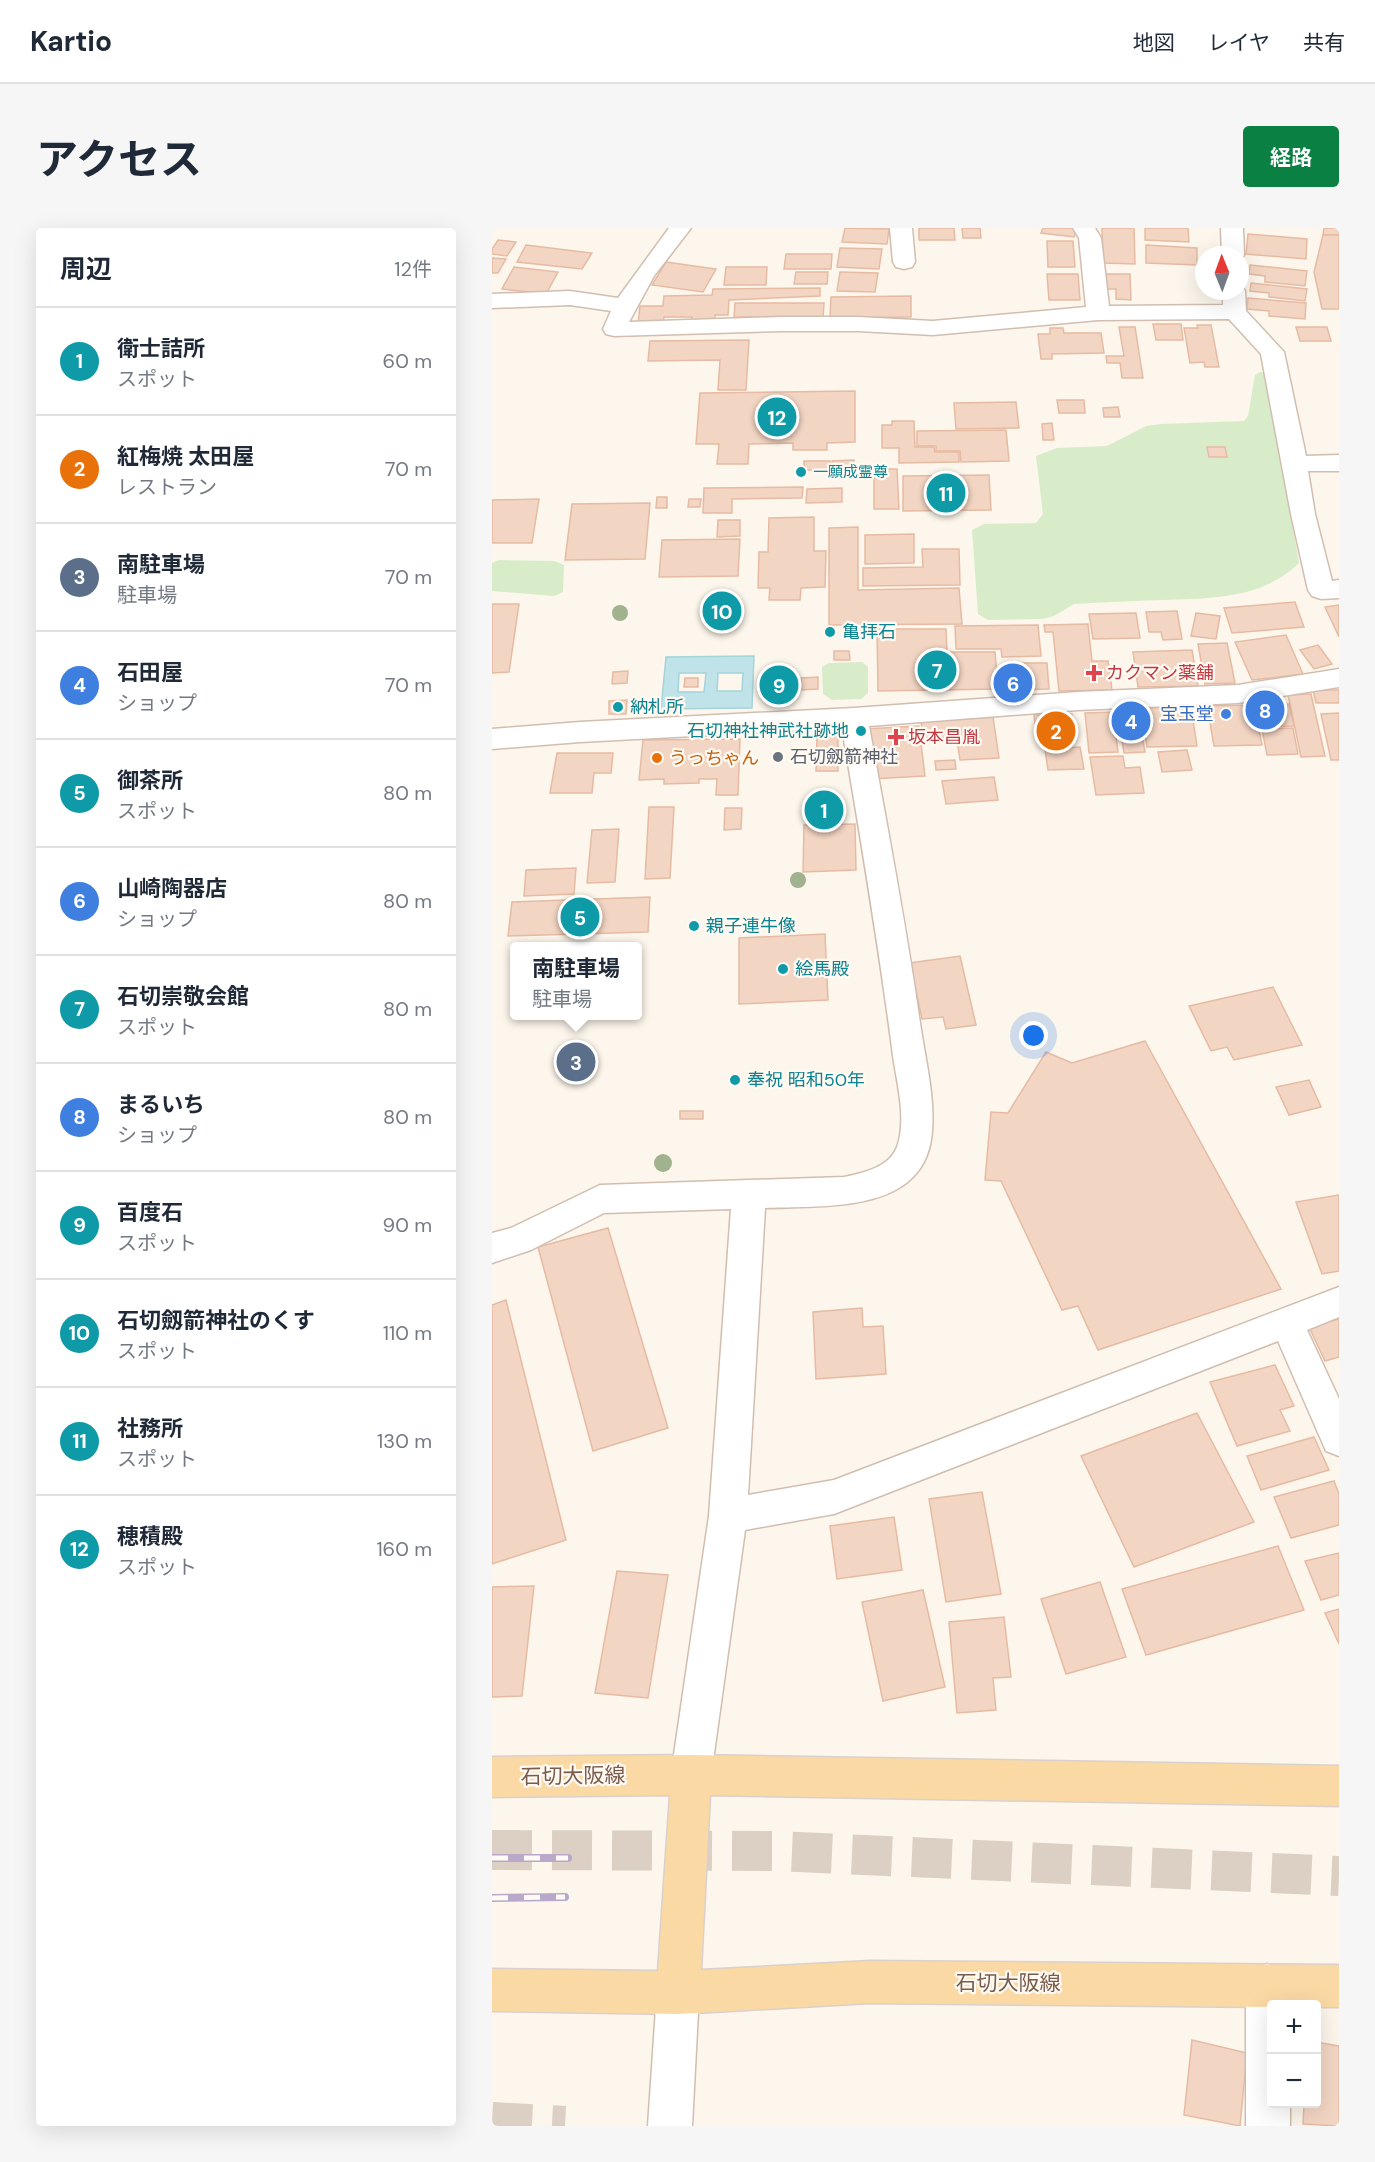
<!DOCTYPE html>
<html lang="ja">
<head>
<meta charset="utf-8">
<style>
	body { margin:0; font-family:"DM Sans","Noto Sans JP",sans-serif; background:#f6f6f7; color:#1f2937 }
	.controls { position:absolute; right:18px; bottom:18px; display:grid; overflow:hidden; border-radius:6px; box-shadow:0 6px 24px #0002 }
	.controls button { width:54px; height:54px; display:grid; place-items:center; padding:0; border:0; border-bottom:2px solid #e0e1e3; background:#fff; color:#1f2937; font:30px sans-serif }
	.compass { position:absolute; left:703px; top:18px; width:54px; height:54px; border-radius:50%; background:#fff; box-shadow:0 6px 24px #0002; rotate:359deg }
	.you { position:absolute; left:542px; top:808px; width:21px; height:21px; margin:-15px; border:4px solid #fff; border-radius:50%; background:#1a73e8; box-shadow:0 0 0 9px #1a73e833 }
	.badge { display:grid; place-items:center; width:39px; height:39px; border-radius:50%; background:#0b8043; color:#fff; font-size:20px; font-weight:700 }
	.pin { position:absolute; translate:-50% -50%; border:3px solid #fff; box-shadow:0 2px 6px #0006 }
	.popup { position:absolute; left:18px; top:714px; width:132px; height:78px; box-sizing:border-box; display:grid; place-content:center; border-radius:6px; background:#fff; filter:drop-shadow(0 2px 4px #0005); font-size:20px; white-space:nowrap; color:#747a83 }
	.popup b { font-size:22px; color:#1f2937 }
	.popup::after { content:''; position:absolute; left:50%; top:100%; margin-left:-12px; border:12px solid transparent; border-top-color:#fff }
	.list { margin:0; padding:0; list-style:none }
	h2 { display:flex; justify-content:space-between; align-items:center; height:78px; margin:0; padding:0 24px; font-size:26px }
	h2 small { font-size:20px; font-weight:400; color:#747a83 }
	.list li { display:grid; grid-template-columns:39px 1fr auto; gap:18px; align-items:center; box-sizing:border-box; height:108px; padding:0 24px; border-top:2px solid #e0e1e3 }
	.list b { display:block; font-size:22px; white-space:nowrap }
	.list p { margin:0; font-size:20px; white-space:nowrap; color:#747a83 }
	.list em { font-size:20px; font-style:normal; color:#747a83 }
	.map { position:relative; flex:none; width:847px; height:1898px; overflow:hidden; border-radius:6px }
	header { display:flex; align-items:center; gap:36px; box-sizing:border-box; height:84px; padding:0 30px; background:#fff; border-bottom:2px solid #e0e1e3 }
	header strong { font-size:28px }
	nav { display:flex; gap:33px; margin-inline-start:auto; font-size:21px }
	.intro { display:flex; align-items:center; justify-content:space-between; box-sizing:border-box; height:144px; padding:0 36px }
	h1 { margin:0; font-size:42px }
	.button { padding:15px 27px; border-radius:6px; background:#0b8043; color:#fff; font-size:21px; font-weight:700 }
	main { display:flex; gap:36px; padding:0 36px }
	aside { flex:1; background:#fff; border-radius:6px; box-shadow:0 6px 24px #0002 }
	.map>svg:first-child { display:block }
	.green { fill:#d8ecc9 }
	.water { fill:#bfe3e8; stroke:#a5d3da; stroke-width:1.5; fill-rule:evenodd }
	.building { fill:#f3d5c3; stroke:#e6bba3; stroke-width:1.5 }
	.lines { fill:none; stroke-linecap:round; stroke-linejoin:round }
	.highway-tunnel { stroke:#dcd0c4; stroke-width:40; stroke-dasharray:40 20; stroke-linecap:butt }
	.minor-casing { stroke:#d1beb0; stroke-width:3 }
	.major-casing { stroke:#dad1cd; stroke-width:3 }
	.minor { fill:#fff; fill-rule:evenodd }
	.major { fill:#fbd9a5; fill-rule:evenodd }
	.rail-casing { stroke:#b9a8c9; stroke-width:8 }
	.rail { stroke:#fffaf3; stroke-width:5; stroke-dasharray:16; stroke-linecap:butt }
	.tree { fill:#a0b28e }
	.culture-dot { fill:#0f9aa8; stroke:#fffaf3; stroke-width:2 }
	.health-dot { fill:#e0444e; stroke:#fffaf3; stroke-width:2 }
	.shop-dot { fill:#3f7fe0; stroke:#fffaf3; stroke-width:2 }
	.worship-dot { fill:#6b7280; stroke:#fffaf3; stroke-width:2 }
	.food-dot { fill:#e8710a; stroke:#fffaf3; stroke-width:2 }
	.labels { text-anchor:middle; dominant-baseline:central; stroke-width:4.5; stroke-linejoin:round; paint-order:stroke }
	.far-culture-label { font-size:15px; fill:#0d838f; stroke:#fffaf3; text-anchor:start }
	.culture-label { font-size:18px; fill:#0d838f; stroke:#fffaf3; text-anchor:start }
	.health-label { font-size:18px; fill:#be3a42; stroke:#fffaf3; text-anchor:start }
	.shop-label { font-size:18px; fill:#366cbe; stroke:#fffaf3; text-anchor:end }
	.worship-label { font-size:18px; fill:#5b616d; stroke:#fffaf3; text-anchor:start }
	.food-label { font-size:18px; fill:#c56008; stroke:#fffaf3; text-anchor:start }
	.near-street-label { font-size:21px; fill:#7a5c4d; stroke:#fffaf3 }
</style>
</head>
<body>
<header>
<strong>Kartio</strong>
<nav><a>地図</a><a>レイヤ</a><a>共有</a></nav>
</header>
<div class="intro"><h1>アクセス</h1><a class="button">経路</a></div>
<main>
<aside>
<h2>周辺<small>12件</small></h2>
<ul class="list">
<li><span class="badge" style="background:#0f9aa8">1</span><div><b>衛士詰所</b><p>スポット</p></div><em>60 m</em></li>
<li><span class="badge" style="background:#e8710a">2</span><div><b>紅梅焼 太田屋</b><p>レストラン</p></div><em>70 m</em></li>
<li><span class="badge" style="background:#5c6f8a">3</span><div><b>南駐車場</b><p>駐車場</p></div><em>70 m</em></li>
<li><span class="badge" style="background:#3f7fe0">4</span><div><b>石田屋</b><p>ショップ</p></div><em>70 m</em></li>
<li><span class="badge" style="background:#0f9aa8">5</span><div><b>御茶所</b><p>スポット</p></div><em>80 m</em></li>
<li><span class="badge" style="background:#3f7fe0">6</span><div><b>山崎陶器店</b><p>ショップ</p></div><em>80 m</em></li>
<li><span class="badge" style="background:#0f9aa8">7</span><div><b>石切崇敬会館</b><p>スポット</p></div><em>80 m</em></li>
<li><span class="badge" style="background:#3f7fe0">8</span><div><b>まるいち</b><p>ショップ</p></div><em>80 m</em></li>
<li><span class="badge" style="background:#0f9aa8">9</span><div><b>百度石</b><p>スポット</p></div><em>90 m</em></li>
<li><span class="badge" style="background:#0f9aa8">10</span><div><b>石切劔箭神社のくす</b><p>スポット</p></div><em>110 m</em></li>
<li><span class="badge" style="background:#0f9aa8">11</span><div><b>社務所</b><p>スポット</p></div><em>130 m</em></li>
<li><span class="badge" style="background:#0f9aa8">12</span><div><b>穂積殿</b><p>スポット</p></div><em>160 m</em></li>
</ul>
</aside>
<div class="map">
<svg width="847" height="1898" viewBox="0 0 847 1898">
	<rect width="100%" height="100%" fill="#fdf6ec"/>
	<g class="green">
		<path d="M 768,144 L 775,144 L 807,335 C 771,371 719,370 671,372 C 641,373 612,374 582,376 L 562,388 L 550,391 L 496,392 L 486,386 L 480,302 L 492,296 L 544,295 L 551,286 L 544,228 L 565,220 L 615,218 L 654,198 L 670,196 L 752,193 L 756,188 L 763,147 Z"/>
		<polygon points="7,332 62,333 72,337 71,364 62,368 0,363 0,335"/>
		<polygon points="370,434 376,439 376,465 369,471 340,472 331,466 330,439 337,435"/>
	</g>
	<path class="water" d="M 262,428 L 260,480 L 169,481 L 174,429 ZM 187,445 L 214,445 L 212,464 L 186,464 ZM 226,445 L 251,445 L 250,463 L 225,463 Z"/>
	<g class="building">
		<polygon points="353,0 397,1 395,16 350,14"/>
		<polygon points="427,0 462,0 463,12 427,12"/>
		<polygon points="470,0 488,0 489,10 471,10"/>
		<polygon points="551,0 585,0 582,9 549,5"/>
		<polygon points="610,0 642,0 643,36 611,35"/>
		<polygon points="653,0 696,0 697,14 653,12"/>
		<polygon points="832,0 847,0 847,7 831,7"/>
		<polygon points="756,6 815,11 814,31 754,26"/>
		<polygon points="831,7 847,7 847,81 830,81 822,44"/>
		<polygon points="6,12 24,14 15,28 0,26 0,21"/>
		<polygon points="555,13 581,13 583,39 556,39"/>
		<polygon points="34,17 100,25 90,41 25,34"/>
		<polygon points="654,17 705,20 705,37 654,35"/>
		<polygon points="348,20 390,21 387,41 345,39"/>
		<polygon points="294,26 340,26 339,41 292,41"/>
		<polygon points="0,30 14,31 6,45 0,45"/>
		<polygon points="174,34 224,41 211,64 160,57"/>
		<polygon points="758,37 815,43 813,58 773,54 773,48 757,46"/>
		<polygon points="22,39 66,44 54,66 10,61"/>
		<polygon points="234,39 275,39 274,57 232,57"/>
		<polygon points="304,44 336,44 335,56 302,56"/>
		<polygon points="348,44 386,45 383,64 345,63"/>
		<polygon points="555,46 586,46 588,72 557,72"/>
		<polygon points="613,46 638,46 639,72 624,71 624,61 614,61"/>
		<polygon points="759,55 815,61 813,73 777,69 777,65 758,63"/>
		<polygon points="328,60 328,68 237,72 236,87 223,87 223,94 199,94 200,89 172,89 171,96 146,96 148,78 171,78 172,68 220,67 221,61"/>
		<polygon points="419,68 419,89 338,90 339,69"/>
		<polygon points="756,70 814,75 813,91 777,88 777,83 755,81"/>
		<polygon points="243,75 332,75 331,89 242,89"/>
		<polygon points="661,96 689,96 691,112 664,112"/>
		<polygon points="705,97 719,97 727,139 713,139 712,134 698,135 692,100 706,100"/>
		<polygon points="627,99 643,99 651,150 630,150 628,135 615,135 614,128 632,128"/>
		<polygon points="804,99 835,99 839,113 808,113"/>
		<polygon points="558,100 571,100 572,105 609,105 612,125 560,126 560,131 549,131 546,106 558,106"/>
		<polygon points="257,112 254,162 226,162 228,132 156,133 158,113"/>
		<polygon points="363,163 363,214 335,215 335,222 301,222 301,215 257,216 256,236 225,236 227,216 204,216 208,165"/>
		<polygon points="565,172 592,172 593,185 567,185"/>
		<polygon points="524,174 527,200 464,201 462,175"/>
		<polygon points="626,179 628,189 612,189 611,180"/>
		<polygon points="400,193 422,193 423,219 442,219 443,224 467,224 467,234 407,235 407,220 390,220 390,197 400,197"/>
		<polygon points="560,195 562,212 551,212 550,196"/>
		<polygon points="514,202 517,233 469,234 468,223 444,223 444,218 425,218 425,203"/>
		<polygon points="715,219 733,219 735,229 717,229"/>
		<polygon points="362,232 362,246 340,247 340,233"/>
		<rect x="312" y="233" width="26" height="9"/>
		<polygon points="382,241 405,241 407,281 382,281"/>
		<polygon points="497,247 499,282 411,283 411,248"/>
		<polygon points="311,259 310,270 240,271 240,285 211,285 212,260"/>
		<polygon points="350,260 350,274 314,275 315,261"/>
		<polygon points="165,269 175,269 175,280 164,280"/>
		<polygon points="47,271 40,315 0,315 0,272"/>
		<polygon points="197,271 209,271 208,279 196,279"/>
		<polygon points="158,275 153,331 73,332 80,276"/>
		<polygon points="322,289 322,323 334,323 333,359 309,360 308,372 277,372 278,360 266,360 267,324 276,324 277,290"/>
		<polygon points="226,292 248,292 248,308 225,309"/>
		<polygon points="366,299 366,362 467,360 470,396 337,397 337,300"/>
		<polygon points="422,306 422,335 373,336 373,307"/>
		<polygon points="248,311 246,348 167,349 170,312"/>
		<polygon points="430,321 467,321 468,357 371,358 371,340 431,339"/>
		<polygon points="803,374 812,399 740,405 732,380"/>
		<polygon points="0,376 27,376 17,444 0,445"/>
		<polygon points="847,377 847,409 833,379"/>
		<polygon points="685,383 690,411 671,412 669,404 657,404 654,384"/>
		<polygon points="644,385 648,410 601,411 597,386"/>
		<polygon points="704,385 728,388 724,411 699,408"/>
		<polygon points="596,396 600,433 616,433 620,462 567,463 561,404 553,404 552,397"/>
		<polygon points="546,397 549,428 510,429 509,421 464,421 463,398"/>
		<polygon points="385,401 454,401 455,424 503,424 506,461 386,463"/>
		<polygon points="794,407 811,446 760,452 743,414"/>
		<polygon points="735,415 743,455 713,456 706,416"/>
		<polygon points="826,417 840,436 822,441 808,422"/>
		<polygon points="700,422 706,458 646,459 641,424"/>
		<polygon points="342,423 357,423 358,432 342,432"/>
		<polygon points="514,435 555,435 557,461 517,462"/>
		<polygon points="136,443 135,455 120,456 121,444"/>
		<polygon points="326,449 326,461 308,462 309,450"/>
		<polygon points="193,450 206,450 206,459 192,459"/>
		<polygon points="821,462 847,462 847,475 824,475"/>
		<polygon points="819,466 833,528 809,529 796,467"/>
		<polygon points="135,472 134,486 117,486 117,473"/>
		<polygon points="797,476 802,498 770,499 766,477"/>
		<polygon points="762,477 770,517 722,518 715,478"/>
		<polygon points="645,479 653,524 632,525 625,480"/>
		<polygon points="699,479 705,518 655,519 649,480"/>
		<polygon points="621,484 626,524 597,525 593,485"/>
		<polygon points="847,485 847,532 839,532 829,486"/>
		<polygon points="580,486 584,513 545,513 542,487"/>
		<polygon points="501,489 507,530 468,532 465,512 432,515 429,494"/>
		<polygon points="427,498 433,548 379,551 373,501"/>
		<polygon points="801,500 806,526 775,527 770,501"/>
		<polygon points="325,508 346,508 346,543 324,543"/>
		<polygon points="248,511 246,567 224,567 225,551 207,551 207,555 172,556 172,551 147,552 151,512"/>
		<polygon points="588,519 592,541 556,542 553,521"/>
		<polygon points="695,522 700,542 670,544 666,524"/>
		<polygon points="65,525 121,525 119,545 102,545 100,565 58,565"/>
		<polygon points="631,528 633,540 648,539 652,565 604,567 598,529"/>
		<polygon points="463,532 464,541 444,542 443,533"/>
		<polygon points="502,549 506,572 454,576 450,553"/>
		<polygon points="343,570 343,594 320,595 321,571"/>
		<polygon points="157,579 182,579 178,650 153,651"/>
		<polygon points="233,580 250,580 249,601 232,602"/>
		<polygon points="363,596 364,642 311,644 312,597"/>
		<polygon points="127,601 123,654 95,655 100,602"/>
		<polygon points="84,640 82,666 32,668 34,642"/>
		<polygon points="158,669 156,704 16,708 20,674"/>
		<polygon points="333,706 336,772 247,776 247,710"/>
		<polygon points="468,728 484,797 454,801 451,789 430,791 418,735"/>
		<polygon points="781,759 810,817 742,832 735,819 719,823 697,778"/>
		<polygon points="653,813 789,1061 606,1122 586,1078 570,1082 509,953 493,952 499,884 516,885 554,824 580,835"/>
		<polygon points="817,852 829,879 797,887 784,859"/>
		<rect x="188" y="883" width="23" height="8"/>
		<polygon points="847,967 847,1043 830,1046 804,974"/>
		<polygon points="116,1000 176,1200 101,1223 46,1019"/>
		<polygon points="14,1072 74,1312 0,1336 0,1077"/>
		<polygon points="370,1080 371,1099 391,1098 394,1146 324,1151 321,1084"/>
		<polygon points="847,1091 847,1129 833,1133 817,1099"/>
		<polygon points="783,1137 802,1178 788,1182 798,1203 745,1218 718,1154"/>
		<polygon points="705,1185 762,1294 642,1339 589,1228"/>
		<polygon points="822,1209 837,1242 769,1262 755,1228"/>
		<polygon points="842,1253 847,1266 847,1297 799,1310 782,1269"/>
		<polygon points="490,1264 509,1366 454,1374 437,1271"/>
		<polygon points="402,1289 410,1342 345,1351 338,1298"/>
		<polygon points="786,1318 812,1382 654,1427 630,1361"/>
		<polygon points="847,1325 847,1367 829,1372 813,1333"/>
		<polygon points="125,1343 176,1347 156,1470 103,1465"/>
		<polygon points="608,1354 634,1429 574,1446 549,1371"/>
		<polygon points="42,1358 30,1468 0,1469 0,1359"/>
		<polygon points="431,1362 453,1459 391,1473 370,1374"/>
		<polygon points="847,1381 847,1416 833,1385"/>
		<polygon points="512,1389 519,1449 501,1450 504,1482 465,1485 457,1394"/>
		<polygon points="700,1812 755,1825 748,1898 692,1887"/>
		<polygon points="824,1814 847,1818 847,1898 811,1896 812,1876 824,1876"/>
	</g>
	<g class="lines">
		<g class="highway-tunnel">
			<polyline points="0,1622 282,1623 847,1648"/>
			<polyline points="0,1894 73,1898"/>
		</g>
		<g class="minor-casing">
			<g id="minor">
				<polygon points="177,0 199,0 162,48 137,94 289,89 366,89 441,93 594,79 587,10 581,0 603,0 609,10 617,78 731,77 731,63 748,63 748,58 750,58 753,63 754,83 792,124 814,228 847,227 847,243 816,243 823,286 840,353 847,352 847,370 829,371 820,368 816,362 799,286 769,126 737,91 606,92 441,107 366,103 289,103 122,108 114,106 111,101 119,83 78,77 0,80 0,66 78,63 126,70"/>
				<polygon points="398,0 420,0 423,34 420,39 412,41 404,39 401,34"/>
				<polygon points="729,0 751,0 752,27 749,32 748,27 730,27"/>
				<path d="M 847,441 L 847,459 L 746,475 L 586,482 L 377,498 C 395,597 414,696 428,795 C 433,830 443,868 440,903 C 439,920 433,937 421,949 C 388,983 317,978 273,980 L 256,1267 L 342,1252 L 847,1059 L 847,1089 L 815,1102 L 847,1171 L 847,1228 L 834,1223 L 786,1113 L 342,1286 L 253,1302 L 219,1547 L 213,1561 L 199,1567 L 185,1561 L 179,1547 L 217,1288 L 239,981 L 112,985 L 39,1022 L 0,1035 L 0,1005 L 19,1000 L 108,957 L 352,949 C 371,945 398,939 405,919 C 416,889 403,849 400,820 C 386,713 368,606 350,500 L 88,514 L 0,521 L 0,501 L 88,494 L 362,480 L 586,464 L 746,457 Z"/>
				<polygon points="775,1736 790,1742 796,1757 797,1776 780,1776 780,1876 798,1876 798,1898 754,1898 754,1757 760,1742"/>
				<polygon points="186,1744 201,1750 207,1765 200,1898 156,1898 165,1765 171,1750"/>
			</g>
		</g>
		<g class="major-casing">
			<polygon id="major" points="199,1527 847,1538 847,1578 218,1567 209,1742 378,1733 847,1737 847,1779 824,1779 824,1776 780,1776 780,1779 378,1775 186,1786 0,1783 0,1741 166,1743 178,1567 0,1569 0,1529"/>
		</g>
		<use href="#minor" class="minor"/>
		<use href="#major" class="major"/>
		<g class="rail-casing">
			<g id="rail">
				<polyline points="0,1630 76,1630"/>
				<polyline points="0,1670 73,1669"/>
			</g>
		</g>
		<use href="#rail" class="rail"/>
	</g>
	<g class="tree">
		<circle cx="238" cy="378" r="7"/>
		<circle cx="128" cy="385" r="8"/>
		<circle cx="306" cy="652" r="8"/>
		<circle cx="171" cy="935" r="9"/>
	</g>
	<g class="culture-dot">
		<circle cx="309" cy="244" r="6"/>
		<circle cx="338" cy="404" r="6"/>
		<circle cx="126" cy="479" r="6"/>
		<circle cx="369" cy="503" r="6"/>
		<circle cx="202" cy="698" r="6"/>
		<circle cx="291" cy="741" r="6"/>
		<circle cx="243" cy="852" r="6"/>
	</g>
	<g class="health-dot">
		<path d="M599 436h6v6h6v6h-6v6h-6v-6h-6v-6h6z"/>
		<path d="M401 500h6v6h6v6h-6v6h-6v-6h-6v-6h6z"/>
	</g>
	<circle class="shop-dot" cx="734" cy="486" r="6"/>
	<circle class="worship-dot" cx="286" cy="529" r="6"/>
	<circle class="food-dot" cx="165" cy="530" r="6"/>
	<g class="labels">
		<g class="far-culture-label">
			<text x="321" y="244">一願成霊尊</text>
		</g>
		<g class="culture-label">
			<text x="350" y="404">亀拝石</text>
			<text x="138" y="479">納札所</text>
			<text x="357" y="503" text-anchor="end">石切神社神武社跡地</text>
			<text x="214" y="698">親子連牛像</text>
			<text x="303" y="741">絵馬殿</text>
			<text x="255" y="852">奉祝 昭和50年</text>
		</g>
		<g class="health-label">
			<text x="614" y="445">カクマン薬舗</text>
			<text x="416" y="509">坂本昌胤</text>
		</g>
		<g class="shop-label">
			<text x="722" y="486">宝玉堂</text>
		</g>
		<g class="worship-label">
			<text x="298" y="529">石切劔箭神社</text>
		</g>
		<g class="food-label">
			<text x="177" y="530">うっちゃん</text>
		</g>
		<g class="near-street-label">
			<text transform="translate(81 1548) rotate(-1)">石切大阪線</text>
			<text x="516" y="1755">石切大阪線</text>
		</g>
	</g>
</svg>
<div class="controls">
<button>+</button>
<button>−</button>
</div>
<svg class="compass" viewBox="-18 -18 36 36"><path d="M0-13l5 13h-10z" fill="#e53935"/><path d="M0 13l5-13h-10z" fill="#747a83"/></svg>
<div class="you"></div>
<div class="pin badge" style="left:332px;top:582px;background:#0f9aa8">1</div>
<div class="pin badge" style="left:564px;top:503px;background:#e8710a">2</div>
<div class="pin badge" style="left:84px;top:834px;background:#5c6f8a">3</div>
<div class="popup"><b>南駐車場</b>駐車場</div>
<div class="pin badge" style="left:639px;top:493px;background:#3f7fe0">4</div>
<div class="pin badge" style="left:88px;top:689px;background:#0f9aa8">5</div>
<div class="pin badge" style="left:521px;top:455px;background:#3f7fe0">6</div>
<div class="pin badge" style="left:445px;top:442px;background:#0f9aa8">7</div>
<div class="pin badge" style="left:773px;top:482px;background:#3f7fe0">8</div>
<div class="pin badge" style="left:287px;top:457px;background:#0f9aa8">9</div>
<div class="pin badge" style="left:230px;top:383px;background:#0f9aa8">10</div>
<div class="pin badge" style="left:454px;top:265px;background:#0f9aa8">11</div>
<div class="pin badge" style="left:285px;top:189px;background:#0f9aa8">12</div>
</div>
</main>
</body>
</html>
